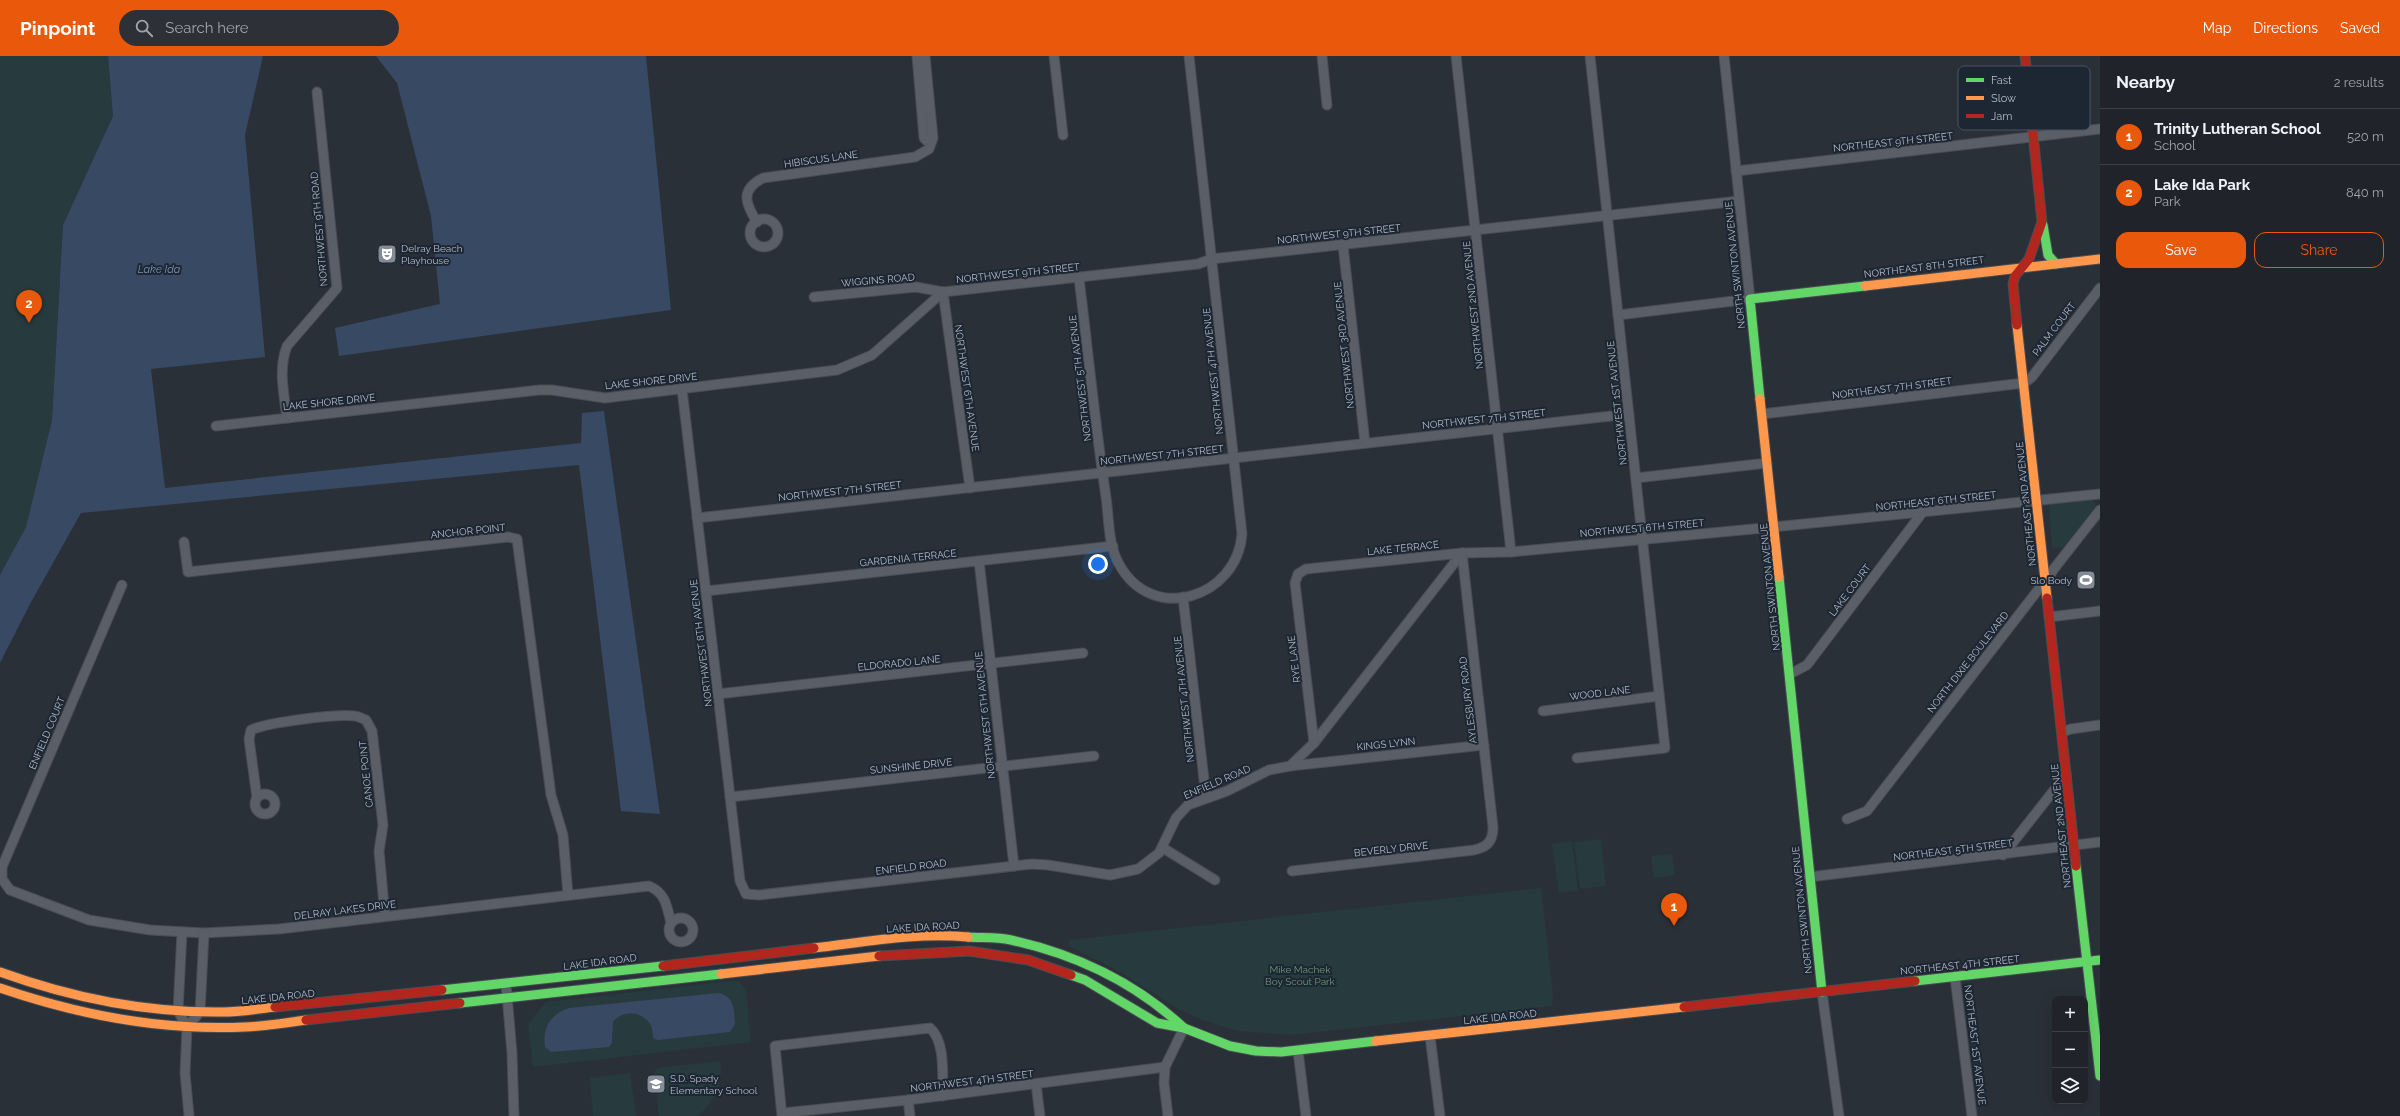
<!DOCTYPE html>
<html lang="en">
<head>
<meta charset="utf-8">
<style>
	body { margin:0; font-family:Raleway,sans-serif; background:#2d3036; color:#f1f3f6 }
	.controls { position:absolute; right:12px; bottom:12px; display:grid; overflow:hidden; border-radius:8px; box-shadow:0 4px 16px #0002 }
	.controls button { width:36px; height:36px; display:grid; place-items:center; padding:0; border:0; border-bottom:1px solid #3d4147; background:#20242a; color:#f1f3f6; font:20px sans-serif }
	.you { position:absolute; left:1098px; top:508px; width:14px; height:14px; margin:-10px; border:3px solid #fff; border-radius:50%; background:#1a73e8; box-shadow:0 0 0 6px #1a73e833 }
	.badge { display:grid; place-items:center; width:26px; height:26px; border-radius:50%; background:#ea580c; color:#fff; font-size:13px; font-weight:700 }
	.pin { position:absolute; translate:-50% -33px; filter:drop-shadow(0 1px 2px #0008) }
	.pin::after { content:''; position:absolute; top:21px; width:14px; height:12px; background:inherit; clip-path:polygon(0 0,100% 0,50% 100%) }
	.list { margin:0; padding:0; list-style:none }
	h2 { display:flex; justify-content:space-between; align-items:center; height:52px; margin:0; padding:0 16px; font-size:17px }
	h2 small { font-size:13px; font-weight:400; color:#a2a4a8 }
	.list li { display:grid; grid-template-columns:26px 1fr auto; gap:12px; align-items:center; box-sizing:border-box; height:56px; padding:0 16px; border-top:1px solid #3d4147 }
	.list b { display:block; font-size:15px; white-space:nowrap }
	.list p { margin:0; font-size:13px; white-space:nowrap; color:#a2a4a8 }
	.list em { font-size:13px; font-style:normal; color:#a2a4a8 }
	.actions { display:flex; gap:8px; padding:12px 16px }
	.actions a { flex:1; padding:9px 0; border:1px solid #ea580c; border-radius:12px; text-align:center; font-size:14px; color:#ea580c }
	.actions .main { background:#ea580c; color:#fff }
	.icon { flex:none; width:22px; height:22px; fill:none; stroke:currentColor; stroke-width:2; stroke-linecap:round; stroke-linejoin:round }
	.map { position:relative; flex:none; width:2100px; height:1060px; overflow:hidden }
	header { display:flex; align-items:center; gap:24px; box-sizing:border-box; height:56px; padding:0 20px; background:#ea580c; color:#fff }
	header strong { font-size:19px }
	nav { display:flex; gap:22px; margin-inline-start:auto; font-size:14px }
	.search { width:280px; height:36px; background:#2d3036; display:flex; align-items:center; gap:10px; box-sizing:border-box; padding:0 14px; border-radius:22px; color:#a2a4a8; font-size:15px }
	main { display:flex }
	aside { flex:1; background:#20242a }
	.map>svg:first-child { display:block }
	.green { fill:#273a3e }
	.water { fill:#384963 }
	.lines { fill:none; stroke-linecap:round; stroke-linejoin:round }
	.street-casing { stroke:#484c53; stroke-width:11 }
	.fast-casing { stroke:#484c53; stroke-width:11 }
	.slow-casing { stroke:#484c53; stroke-width:11 }
	.jam-casing { stroke:#484c53; stroke-width:11 }
	.street { stroke:#5a5e66; stroke-width:9 }
	.fast { stroke:#63d668; stroke-width:9 }
	.slow { stroke:#ff974d; stroke-width:9 }
	.jam { stroke:#b3261e; stroke-width:9 }
	.labels { text-anchor:middle; dominant-baseline:central; stroke-width:4; stroke-linejoin:round; paint-order:stroke }
	.street-label { font-size:10px; fill:#b4bcc9; stroke:#1d2633 }
	.poi-label { font-size:10px; fill:#b4bcc9; stroke:#1d2633; text-anchor:start }
	.park-label { font-size:10px; fill:#6b9a76; stroke:#1d2633 }
	.water-label { font-size:11px; font-style:italic; fill:#7c92b1; stroke:#1d2633 }
	.key { fill:#1d2633; stroke:#4a5360; stroke-width:1 }
	.key-label { font-size:11px; fill:#b4bcc9 }
</style>
</head>
<body>
<header>
<strong>Pinpoint</strong>
<div class="search"><svg class="icon" aria-label="search" viewBox="0 0 24 24"><circle cx="10" cy="10" r="6"/><path d="M15 15l6 6"/></svg>Search here</div>
<nav><a>Map</a><a>Directions</a><a>Saved</a></nav>
</header>
<main>
<div class="map">
<svg width="2100" height="1060" viewBox="0 0 2100 1060">
	<rect width="100%" height="100%" fill="#2a3038"/>
	<g class="green">
		<polygon points="0,0 108,0 113,60 63,169 52,364 26,471 0,519"/>
		<polygon points="2088,443 2093,444 2096,450 2064,491 2052,492 2049,450 2053,447"/>
		<polygon points="1601,783 1606,830 1580,833 1574,786"/>
		<polygon points="1572,785 1578,835 1559,837 1552,788"/>
		<polygon points="1672,798 1675,819 1654,822 1651,800"/>
		<polygon points="1541,832 1553,939 1552,950 1291,979 1238,975 1202,964 1178,953 1122,917 1069,890 1069,884"/>
		<polygon points="738,924 746,934 751,986 533,1011 528,968 546,946"/>
		<path d="M 720,1005 C 724,1025 714,1048 697,1060 L 659,1060 L 654,1017 L 658,1012 Z"/>
		<polygon points="630,1017 636,1060 593,1060 590,1022"/>
	</g>
	<g class="water">
		<polygon points="108,0 263,0 245,79 265,301 151,313 165,432 581,387 582,357 604,355 660,758 621,755 579,409 81,457 30,548 0,607 0,519 26,471 52,364 63,169 113,60"/>
		<polygon points="376,0 646,0 671,254 339,300 335,272 440,248 431,160 397,27"/>
		<path d="M 718,937 C 735,940 734,955 735,968 L 730,976 L 658,984 L 654,983 C 652,978 653,973 650,968 C 642,955 622,954 613,966 L 612,986 L 609,991 L 551,996 L 545,991 C 542,971 551,958 569,952 Z"/>
	</g>
	<g class="lines">
		<g class="street-casing">
			<g id="street">
				<polyline points="917,0 924,82 930,88"/>
				<polyline points="1054,0 1063,79"/>
				<polyline points="1322,0 1327,49"/>
				<polyline points="1456,0 1511,496"/>
				<polyline points="1736,115 2100,73"/>
				<circle cx="764" cy="177" r="14"/>
				<path d="M 757,166 C 745,147 740,134 763,122 L 915,101 L 929,93 L 933,82 L 925,0"/>
				<polyline points="1343,189 1365,387"/>
				<path d="M 1079,222 C 1088,295 1095,368 1106,441 C 1109,462 1108,489 1119,508 C 1152,569 1237,542 1242,478 L 1189,0"/>
				<polyline points="943,236 970,432"/>
				<polyline points="814,241 916,231 943,236 1198,208 1211,203 1739,145"/>
				<polyline points="1618,259 1750,243 1724,0"/>
				<polyline points="682,333 740,825 746,838 759,839 1032,808 1048,809 1110,819 1138,813 1159,797 1176,762 1188,749 1227,735 1269,714 1290,710 1314,687 1462,497"/>
				<polyline points="1762,358 2024,327 2032,321 2100,232"/>
				<path d="M 287,362 C 284,338 278,313 287,290 L 337,232 L 317,36"/>
				<polyline points="216,370 539,334 552,334 605,342 837,314 872,299 943,236"/>
				<polyline points="1636,422 1767,407"/>
				<polyline points="697,462 1629,358"/>
				<polyline points="184,486 188,516 508,481 517,483 551,739 563,779 568,839"/>
				<polyline points="979,505 1014,810"/>
				<path d="M 122,529 L 2,811 L 2,823 L 10,834 L 89,864 L 150,874 L 204,877 L 279,873 L 649,830 C 666,837 667,851 671,867"/>
				<polyline points="706,535 1113,490"/>
				<polyline points="1183,541 1206,741"/>
				<polyline points="2049,561 2100,555"/>
				<polyline points="1790,618 1807,609 1922,457"/>
				<polyline points="718,638 1083,597"/>
				<polyline points="1543,655 1659,640"/>
				<polyline points="2062,676 2071,673 2100,669"/>
				<polyline points="1314,687 1295,527 1298,518 1306,513 1462,497 1511,496 1774,471 2100,438"/>
				<polyline points="1577,702 1665,692 1590,0"/>
				<polyline points="1290,710 1484,689"/>
				<circle cx="265" cy="748" r="10"/>
				<polyline points="730,741 1094,700"/>
				<path d="M 257,742 L 249,683 L 251,674 C 269,666 335,658 355,660 C 358,660 363,663 366,664 L 372,675 L 383,769 L 379,795 L 385,860"/>
				<polyline points="1847,763 1867,755 2038,534 2046,527 2053,514 2100,454"/>
				<polyline points="1163,792 1215,824"/>
				<polyline points="2003,799 2066,719"/>
				<path d="M 1292,815 L 1474,794 C 1487,791 1493,786 1493,771 L 1462,497"/>
				<polyline points="1809,821 2100,786"/>
				<circle cx="681" cy="874" r="12"/>
				<polyline points="182,876 178,955 187,971 185,1017 189,1060"/>
				<polyline points="1955,921 1972,1060"/>
				<polyline points="506,928 512,997 514,1060"/>
				<polyline points="1822,936 1839,1060"/>
				<polyline points="187,971 200,956 204,877"/>
				<polyline points="1430,980 1440,1060"/>
				<polyline points="1298,995 1306,1060"/>
				<polyline points="1036,1028 1040,1060"/>
				<polyline points="908,1044 910,1060"/>
				<polyline points="783,1057 908,1044 1165,1011"/>
				<path d="M 782,1060 L 775,990 L 930,972 C 946,986 942,1020 943,1040"/>
				<polyline points="1168,1060 1164,1027 1165,1011 1184,972"/>
			</g>
		</g>
		<g class="fast-casing">
			<g id="fast">
				<polyline points="2043,169 2048,199 2056,208"/>
				<polyline points="1760,343 1750,243 1865,230"/>
				<polyline points="1779,521 1822,936"/>
				<polyline points="2076,810 2100,1020"/>
				<path d="M 968,881 C 982,882 997,881 1011,884 C 1075,898 1136,927 1184,972"/>
				<polyline points="1071,919 1085,924 1157,967 1184,972 1230,990 1256,995 1281,996 1376,985"/>
				<polyline points="1915,925 2100,904"/>
				<polyline points="442,934 663,910"/>
				<polyline points="460,947 721,918"/>
			</g>
		</g>
		<g class="slow-casing">
			<g id="slow">
				<polyline points="1865,230 2100,203"/>
				<polyline points="2017,269 2047,542"/>
				<polyline points="1760,343 1779,521"/>
				<path d="M 814,892 C 865,886 917,876 968,881"/>
				<path d="M 0,916 C 72,942 147,957 223,956 C 240,956 258,953 275,951"/>
				<polyline points="721,918 879,900"/>
				<path d="M 0,932 C 79,959 161,975 245,971 C 265,970 286,967 306,964"/>
				<polyline points="1376,985 1684,951"/>
			</g>
		</g>
		<g class="jam-casing">
			<g id="jam">
				<polyline points="2017,269 2013,228 2015,220 2029,203 2042,166 2025,0"/>
				<polyline points="2047,542 2076,810"/>
				<polyline points="879,900 969,895 1028,904 1071,919"/>
				<polyline points="663,910 814,892"/>
				<polyline points="275,951 442,934"/>
				<polyline points="1684,951 1915,925"/>
				<polyline points="306,964 460,947"/>
			</g>
		</g>
		<use href="#street" class="street"/>
		<use href="#fast" class="fast"/>
		<use href="#slow" class="slow"/>
		<use href="#jam" class="jam"/>
	</g>
	<defs>
		<g id="theatre-square" transform="scale(1)"><rect x="-9" y="-9" width="18" height="18" rx="4" fill="#848b96" stroke="#1d2633"/><path d="M-5-5.5Q0-4 5-5.5V0Q5 5 0 6Q-5 5-5 0ZM-3.3-2.5H-1v1.5H-3.3ZM1-2.5H3.3v1.5H1ZM-2.8 1Q0 5.5 2.8 1Z" fill="#fff"/></g>
		<g id="stadium-square" transform="scale(1)"><rect x="-9" y="-9" width="18" height="18" rx="4" fill="#848b96" stroke="#1d2633"/><path d="M0-5a6.5 5 0 1 0 0 10a6.5 5 0 1 0 0-10ZM-3.5-1.8h7v3.6h-7Z" fill="#fff"/></g>
		<g id="school-square" transform="scale(1)"><rect x="-9" y="-9" width="18" height="18" rx="4" fill="#848b96" stroke="#1d2633"/><path d="M0-5L7-2L0 1L-7-2ZM-4 1L0 2.5L4 1V4Q0 6-4 4Z" fill="#fff"/></g>
	</defs>
	<g fill-rule="evenodd">
		<use href="#theatre-square" x="387" y="198"/>
		<use href="#stadium-square" x="2086" y="524"/>
		<use href="#school-square" x="656" y="1028"/>
	</g>
	<g class="labels">
		<g class="street-label">
			<text transform="translate(1893 86) rotate(-6)">NORTHEAST 9TH STREET</text>
			<text transform="translate(821 103) rotate(-8)">HIBISCUS LANE</text>
			<text transform="translate(319 173) rotate(-95)">NORTHWEST 9TH ROAD</text>
			<text transform="translate(1339 178) rotate(-6)">NORTHWEST 9TH STREET</text>
			<text transform="translate(1735 209) rotate(-96)">NORTH SWINTON AVENUE</text>
			<text transform="translate(1924 211) rotate(-7)">NORTHEAST 8TH STREET</text>
			<text transform="translate(1018 217) rotate(-6)">NORTHWEST 9TH STREET</text>
			<text transform="translate(878 224) rotate(-5)">WIGGINS ROAD</text>
			<text transform="translate(1473 249) rotate(-96)">NORTHWEST 2ND AVENUE</text>
			<text transform="translate(2054 273) rotate(-53)">PALM COURT</text>
			<text transform="translate(1344 289) rotate(-96)">NORTHWEST 3RD AVENUE</text>
			<text transform="translate(1213 315) rotate(-96)">NORTHWEST 4TH AVENUE</text>
			<text transform="translate(1080 322) rotate(-97)">NORTHWEST 5TH AVENUE</text>
			<text transform="translate(651 325) rotate(-6)">LAKE SHORE DRIVE</text>
			<text transform="translate(967 332) rotate(82)">NORTHWEST 6TH AVENUE</text>
			<text transform="translate(1892 332) rotate(-7)">NORTHEAST 7TH STREET</text>
			<text transform="translate(329 346) rotate(-6)">LAKE SHORE DRIVE</text>
			<text transform="translate(1617 347) rotate(-96)">NORTHWEST 1ST AVENUE</text>
			<text transform="translate(1484 363) rotate(-6)">NORTHWEST 7TH STREET</text>
			<text transform="translate(1162 399) rotate(-6)">NORTHWEST 7TH STREET</text>
			<text transform="translate(840 435) rotate(-6)">NORTHWEST 7TH STREET</text>
			<text transform="translate(1936 445) rotate(-6)">NORTHEAST 6TH STREET</text>
			<text transform="translate(2026 448) rotate(-96)">NORTHEAST 2ND AVENUE</text>
			<text transform="translate(1642 472) rotate(-5)">NORTHWEST 6TH STREET</text>
			<text transform="translate(468 475) rotate(-6)">ANCHOR POINT</text>
			<text transform="translate(1403 492) rotate(-6)">LAKE TERRACE</text>
			<text transform="translate(908 502) rotate(-6)">GARDENIA TERRACE</text>
			<text transform="translate(1770 531) rotate(-96)">NORTH SWINTON AVENUE</text>
			<text transform="translate(1850 534) rotate(-53)">LAKE COURT</text>
			<text transform="translate(701 587) rotate(-97)">NORTHWEST 8TH AVENUE</text>
			<text transform="translate(1294 603) rotate(-97)">RYE LANE</text>
			<text transform="translate(1968 606) rotate(-52)">NORTH DIXIE BOULEVARD</text>
			<text transform="translate(899 607) rotate(-6)">ELDORADO LANE</text>
			<text transform="translate(1600 637) rotate(-7)">WOOD LANE</text>
			<text transform="translate(1184 643) rotate(-96)">NORTHWEST 4TH AVENUE</text>
			<text transform="translate(1468 644) rotate(-97)">AYLESBURY ROAD</text>
			<text transform="translate(985 659) rotate(-96)">NORTHWEST 6TH AVENUE</text>
			<text transform="translate(47 677) rotate(-67)">ENFIELD COURT</text>
			<text transform="translate(1386 688) rotate(-6)">KINGS LYNN</text>
			<text transform="translate(911 710) rotate(-6)">SUNSHINE DRIVE</text>
			<text transform="translate(366 718) rotate(-96)">CANOE POINT</text>
			<text transform="translate(1217 726) rotate(-23)">ENFIELD ROAD</text>
			<text transform="translate(2061 770) rotate(-96)">NORTHEAST 2ND AVENUE</text>
			<text transform="translate(1391 793) rotate(-6)">BEVERLY DRIVE</text>
			<text transform="translate(1953 794) rotate(-7)">NORTHEAST 5TH STREET</text>
			<text transform="translate(911 811) rotate(-7)">ENFIELD ROAD</text>
			<text transform="translate(345 854) rotate(-7)">DELRAY LAKES DRIVE</text>
			<text transform="translate(1802 854) rotate(-96)">NORTH SWINTON AVENUE</text>
			<text transform="translate(923 871) rotate(-3)">LAKE IDA ROAD</text>
			<text transform="translate(600 906) rotate(-7)">LAKE IDA ROAD</text>
			<text transform="translate(1960 909) rotate(-6)">NORTHEAST 4TH STREET</text>
			<text transform="translate(278 941) rotate(-6)">LAKE IDA ROAD</text>
			<text transform="translate(1500 961) rotate(-6)">LAKE IDA ROAD</text>
			<text transform="translate(1975 989) rotate(83)">NORTHEAST 1ST AVENUE</text>
			<text transform="translate(972 1025) rotate(-7)">NORTHWEST 4TH STREET</text>
		</g>
		<g class="poi-label">
			<text x="401" y="192">Delray Beach<tspan x="401" dy="12">Playhouse</tspan></text>
			<text x="2072" y="524" text-anchor="end">Slo Body</text>
			<text x="670" y="1022">S.D. Spady<tspan x="670" dy="12">Elementary School</tspan></text>
		</g>
		<g class="park-label">
			<text x="1300" y="913">Mike Machek<tspan x="1300" dy="12">Boy Scout Park</tspan></text>
		</g>
		<g class="water-label">
			<text x="159" y="213">Lake Ida</text>
		</g>
	</g>
	<rect x="1958" y="10" width="132" height="64" rx="6" class="key"/>
	<rect x="1966" y="22" width="18" height="4" fill="#63d668"/>
	<rect x="1966" y="40" width="18" height="4" fill="#ff974d"/>
	<rect x="1966" y="58" width="18" height="4" fill="#b3261e"/>
	<g class="key-label">
		<text x="1991" y="28">Fast</text>
		<text x="1991" y="46">Slow</text>
		<text x="1991" y="64">Jam</text>
	</g>
</svg>
<div class="controls">
<button>+</button>
<button>−</button>
<button><svg class="icon" aria-label="layers" viewBox="0 0 24 24"><path d="M12 4l9 5-9 5-9-5zM3 14l9 5 9-5"/></svg></button>
</div>
<div class="you"></div>
<div class="pin badge" style="left:1674px;top:870px">1</div>
<div class="pin badge" style="left:29px;top:267px">2</div>
</div>
<aside>
<h2>Nearby<small>2 results</small></h2>
<ul class="list">
<li><span class="badge">1</span><div><b>Trinity Lutheran School</b><p>School</p></div><em>520 m</em></li>
<li><span class="badge">2</span><div><b>Lake Ida Park</b><p>Park</p></div><em>840 m</em></li>
</ul>
<div class="actions"><a class="main">Save</a><a>Share</a></div>
</aside>
</main>
</body>
</html>
